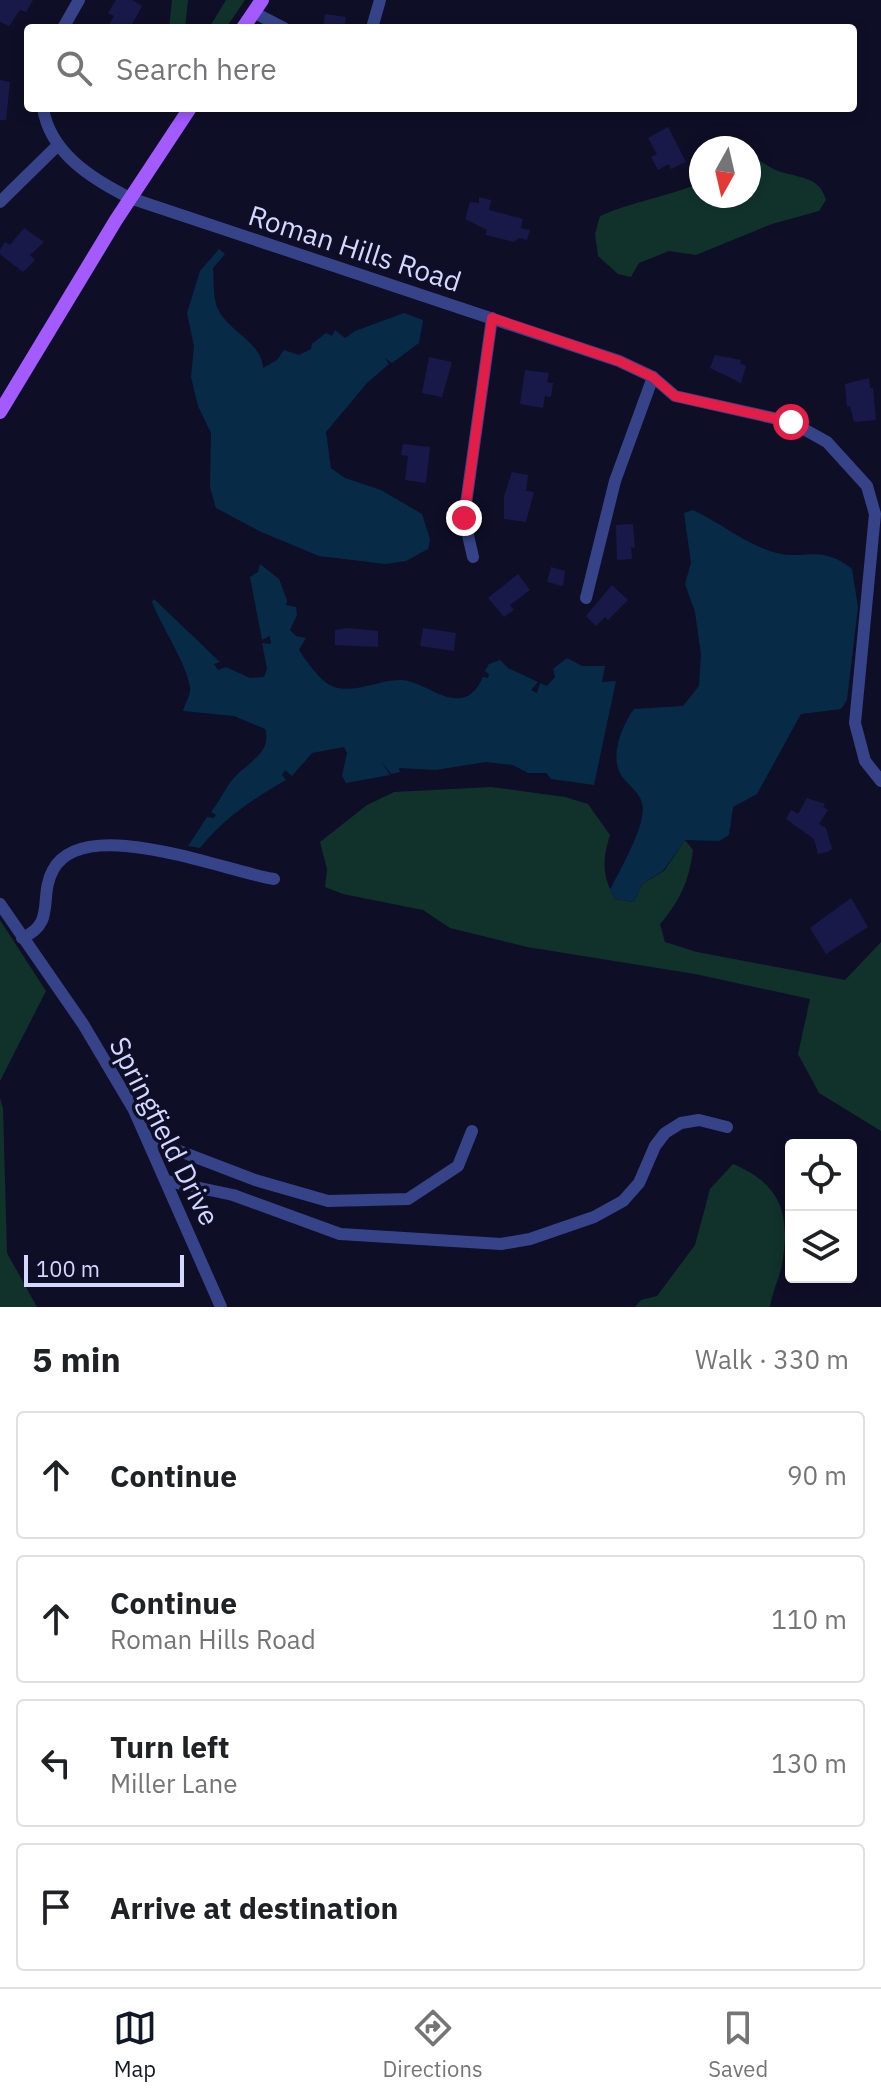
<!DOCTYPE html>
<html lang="en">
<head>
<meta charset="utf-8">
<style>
	body { margin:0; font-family:"IBM Plex Sans",sans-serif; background:#f2f2f2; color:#202124 }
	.controls { position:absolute; right:24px; bottom:24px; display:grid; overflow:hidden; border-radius:8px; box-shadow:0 4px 12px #0003 }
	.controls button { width:72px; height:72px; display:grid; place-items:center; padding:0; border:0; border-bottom:2px solid #e0e0e0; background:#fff; color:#202124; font:40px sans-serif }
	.compass { position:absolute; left:689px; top:136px; width:72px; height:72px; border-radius:50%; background:#fff; box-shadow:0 4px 12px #0003; rotate:188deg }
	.scale { position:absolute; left:24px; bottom:20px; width:160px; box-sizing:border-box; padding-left:8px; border:4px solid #d4d7ff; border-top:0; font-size:22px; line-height:28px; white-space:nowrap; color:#d4d7ff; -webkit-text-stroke:6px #0e0e27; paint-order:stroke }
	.stop { position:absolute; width:24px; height:24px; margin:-18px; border:6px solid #e11d48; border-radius:50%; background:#fff }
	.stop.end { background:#e11d48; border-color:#fff; box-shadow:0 2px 8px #0008 }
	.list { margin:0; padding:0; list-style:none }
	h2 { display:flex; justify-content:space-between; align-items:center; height:104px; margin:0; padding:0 32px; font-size:34px }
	h2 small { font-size:26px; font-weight:400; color:#757577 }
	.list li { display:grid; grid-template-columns:52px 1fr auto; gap:24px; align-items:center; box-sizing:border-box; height:128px; margin:0 16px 16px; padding:0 16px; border:2px solid #e0e0e0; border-radius:8px }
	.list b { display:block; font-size:30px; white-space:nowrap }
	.list p { margin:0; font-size:26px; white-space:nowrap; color:#757577 }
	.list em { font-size:26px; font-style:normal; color:#757577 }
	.icon { flex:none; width:44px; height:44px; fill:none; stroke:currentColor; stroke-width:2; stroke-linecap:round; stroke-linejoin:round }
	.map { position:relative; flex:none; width:881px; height:1307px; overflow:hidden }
	.search { position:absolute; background:#fff; box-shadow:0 4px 12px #0003; left:24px; right:24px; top:24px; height:88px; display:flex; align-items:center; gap:20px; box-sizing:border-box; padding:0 28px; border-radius:8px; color:#757577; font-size:30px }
	.sheet { height:680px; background:#fff }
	nav { display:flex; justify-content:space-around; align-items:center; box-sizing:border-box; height:112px; border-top:2px solid #e0e0e0; background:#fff; font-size:22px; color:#757577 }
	nav a { display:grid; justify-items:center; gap:4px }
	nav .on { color:#111827 }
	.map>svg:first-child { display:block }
	.green { fill:#10322a }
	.water { fill:#072a47 }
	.building { fill:#191949 }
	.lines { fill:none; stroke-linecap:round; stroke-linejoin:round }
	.minor { stroke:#364389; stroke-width:12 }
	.major { stroke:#a35bff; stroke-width:14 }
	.route { stroke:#e11d48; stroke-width:10 }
	.labels { text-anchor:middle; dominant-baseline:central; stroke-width:7; stroke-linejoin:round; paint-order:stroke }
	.street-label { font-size:28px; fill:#d4d7ff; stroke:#0e0e27 }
</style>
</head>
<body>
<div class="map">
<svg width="881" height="1307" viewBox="0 0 881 1307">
	<rect width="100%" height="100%" fill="#0e0e27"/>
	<g class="green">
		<polygon points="172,0 188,0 185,28 169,28"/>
		<polygon points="226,0 245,0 226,28 209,28"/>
		<path d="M 749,153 C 758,159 768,167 778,171 C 798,178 820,176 826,200 L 819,211 L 772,224 L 696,255 L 669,251 L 639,263 L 631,277 L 618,274 L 598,256 L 595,234 L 600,216 C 632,202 668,196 701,183 L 701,196 L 749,196 Z"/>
		<path d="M 491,787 L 565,797 L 588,804 L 610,835 C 602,861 602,875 615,899 L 634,902 L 642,884 L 664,871 L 685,840 L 693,850 C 689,881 680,901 660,924 L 665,942 L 697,952 L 845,980 L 881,942 L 881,1131 L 819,1093 L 798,1054 L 810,999 L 695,974 L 527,947 L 450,928 L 423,910 L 343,894 L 325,887 L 327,869 L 320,842 L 367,805 L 394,792 Z"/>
		<polygon points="0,920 46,991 0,1081"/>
		<polygon points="0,1098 3,1108 7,1253 37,1307 0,1307"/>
		<path d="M 733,1164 C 781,1184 791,1214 782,1265 C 779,1279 772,1293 770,1307 L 635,1307 L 641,1300 L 657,1296 L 695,1245 L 710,1189 Z"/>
	</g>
	<g class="water">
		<path d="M 219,249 L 225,254 L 213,268 C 214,280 213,296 217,307 C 226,330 262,342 263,368 L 277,360 L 284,350 L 299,355 L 311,349 L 312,344 L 326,333 L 332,336 L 335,330 L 345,338 L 355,331 L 404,313 L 423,320 L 419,343 L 392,363 L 385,358 L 389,364 L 367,383 L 326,432 L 331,468 L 345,478 L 381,490 L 422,514 L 430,539 L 428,549 L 406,561 L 385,564 L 319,556 L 261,532 L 216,508 L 210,487 L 211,433 L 198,406 L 191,377 L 194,346 L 187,313 L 200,271 Z"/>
		<path d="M 693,510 C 719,522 743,542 770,551 C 804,563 818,542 852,569 L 858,607 L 847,700 L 841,709 L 801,714 L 757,794 L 733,807 L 729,835 L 719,841 L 685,840 L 663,871 L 642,884 L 634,902 L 615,899 L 610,890 C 619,871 648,823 642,803 C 639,791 626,784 620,773 C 610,754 623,724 634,709 L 683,706 L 699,686 L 701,655 L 695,612 L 685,584 L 691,563 L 684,513 Z"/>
		<path d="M 260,564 L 279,579 L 287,600 L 286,605 L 296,607 L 297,615 L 290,630 L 296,636 L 306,638 L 299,650 C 305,660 318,677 328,684 C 349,697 379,679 401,680 C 422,681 441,701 461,698 C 473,696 479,686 483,677 L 488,678 L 489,674 L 485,671 L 489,664 L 500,660 L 508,668 L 538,682 L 531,690 L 537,693 L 540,683 L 547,686 L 555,677 L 553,669 L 567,658 L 582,666 L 605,666 L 602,682 L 616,681 L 594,785 L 551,779 L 546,773 L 528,773 L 513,765 L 486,762 L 435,770 L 399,768 L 400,772 L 391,774 L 381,761 L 390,775 L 346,783 L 342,776 L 347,753 L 344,747 L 312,753 L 292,776 L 285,770 L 282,775 L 286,780 C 253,799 224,818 200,848 L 188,846 L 207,817 L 214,818 L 216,815 L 211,812 C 219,802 225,789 232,780 C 245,764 273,753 265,729 L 234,716 L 183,711 C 185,703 191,696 190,687 C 187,664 160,624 152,602 L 154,599 L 220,662 L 214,664 L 218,670 L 226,667 L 250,678 L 264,677 L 267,669 L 262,643 L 271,644 L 270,636 L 262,640 L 250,577 L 258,572 Z"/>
	</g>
	<g class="building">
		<polygon points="0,0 33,0 26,12 20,10 9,26 0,22"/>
		<polygon points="116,0 132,0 142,6 130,28 107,28 114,16 108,13"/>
		<polygon points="325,14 346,17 344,28 323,28"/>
		<polygon points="0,80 10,82 6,120 0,120"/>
		<polygon points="668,127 686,162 671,169 669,164 658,170 651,157 657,154 648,138"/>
		<polygon points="479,197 491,200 489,210 523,219 521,228 530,230 527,240 519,238 514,242 486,235 487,230 465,219 470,202 479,203"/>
		<polygon points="24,228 44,242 30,255 35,260 23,272 0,254 0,250 5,242 10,245"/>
		<polygon points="715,355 741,360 740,363 746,366 741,383 710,368"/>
		<polygon points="429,357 452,362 442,397 422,393"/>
		<polygon points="525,370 549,373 547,382 553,383 551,397 545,396 543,408 520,404"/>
		<polygon points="869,378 870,388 873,388 876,420 854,422 850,406 847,407 845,384"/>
		<polygon points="403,444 430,447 426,483 405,480 408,456 401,455"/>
		<polygon points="512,472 528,475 526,491 534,492 526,522 504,519 504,496"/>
		<polygon points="633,524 635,548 631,547 632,559 617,560 616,525"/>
		<polygon points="551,567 565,571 563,586 547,582"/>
		<polygon points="518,574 530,590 510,605 514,610 504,617 488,598"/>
		<polygon points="612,585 628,600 608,620 605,617 596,626 586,616"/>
		<polygon points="347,628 378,631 378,647 335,645 335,630"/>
		<polygon points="423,628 456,633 454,651 420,646"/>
		<polygon points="807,798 825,804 823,807 828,810 819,824 826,828 832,849 827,852 818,854 814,839 786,819 791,810 798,814"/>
		<polygon points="851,898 868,927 826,954 810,928"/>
	</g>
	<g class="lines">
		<g class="minor">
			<polyline points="253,12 284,28"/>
			<polyline points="63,28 79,0"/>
			<polyline points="372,28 380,0"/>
			<path d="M 43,108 C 50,153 92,179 130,198 L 619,361 L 653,377 L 675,396 L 791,422 L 827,442 L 867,486 L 875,514 L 855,723 L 865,761 L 881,781"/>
			<polyline points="0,202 58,145"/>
			<polyline points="473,557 464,518 492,318"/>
			<polyline points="586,598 615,481 653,377"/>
			<polyline points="0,904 83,1024 134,1110 221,1307"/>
			<path d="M 22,938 C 57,923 38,897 53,870 C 83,813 224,871 274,879"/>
			<polyline points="148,1139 255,1180 328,1201 408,1199 458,1166 472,1131"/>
			<polyline points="167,1181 233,1195 340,1234 501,1244 530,1239 594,1217 623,1201 639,1183 655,1146 665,1133 681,1123 699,1120 727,1127"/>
		</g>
		<g class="major">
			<polyline points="243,28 262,0"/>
			<polyline points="0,412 116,220 190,108"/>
		</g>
	</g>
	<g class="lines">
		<polyline class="route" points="464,518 492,318 619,361 653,377 675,396 791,422"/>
	</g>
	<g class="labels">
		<g class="street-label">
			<text transform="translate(355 248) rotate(18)">Roman Hills Road</text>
			<text transform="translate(165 1131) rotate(63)">Springfield Drive</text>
		</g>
	</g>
</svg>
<div class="controls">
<button><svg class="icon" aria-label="locate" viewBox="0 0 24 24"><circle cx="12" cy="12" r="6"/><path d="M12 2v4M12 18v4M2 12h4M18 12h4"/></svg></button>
<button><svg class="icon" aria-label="layers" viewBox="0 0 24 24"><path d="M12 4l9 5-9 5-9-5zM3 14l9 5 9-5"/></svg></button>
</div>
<svg class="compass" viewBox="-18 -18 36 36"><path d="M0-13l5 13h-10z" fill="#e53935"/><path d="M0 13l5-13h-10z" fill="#757577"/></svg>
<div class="scale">100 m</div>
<div class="stop" style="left:791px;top:422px"></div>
<div class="stop end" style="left:464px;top:518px"></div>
<div class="search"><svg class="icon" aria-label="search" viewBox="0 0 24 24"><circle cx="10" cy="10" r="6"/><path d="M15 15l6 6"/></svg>Search here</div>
</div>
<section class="sheet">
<h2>5 min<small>Walk · 330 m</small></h2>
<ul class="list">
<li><svg class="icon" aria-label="ahead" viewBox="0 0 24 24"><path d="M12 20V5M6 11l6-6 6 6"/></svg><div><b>Continue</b></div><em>90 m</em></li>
<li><svg class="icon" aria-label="ahead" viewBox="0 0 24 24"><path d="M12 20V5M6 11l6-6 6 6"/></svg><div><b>Continue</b><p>Roman Hills Road</p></div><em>110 m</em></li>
<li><svg class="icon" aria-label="left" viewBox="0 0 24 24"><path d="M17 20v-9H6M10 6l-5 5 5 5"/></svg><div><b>Turn left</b><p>Miller Lane</p></div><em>130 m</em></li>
<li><svg class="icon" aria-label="arrive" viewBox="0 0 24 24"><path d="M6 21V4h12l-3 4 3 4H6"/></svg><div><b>Arrive at destination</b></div></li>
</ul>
</section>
<nav>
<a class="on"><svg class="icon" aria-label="map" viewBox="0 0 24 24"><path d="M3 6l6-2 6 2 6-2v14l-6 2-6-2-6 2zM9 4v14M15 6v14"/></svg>Map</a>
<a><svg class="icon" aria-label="directions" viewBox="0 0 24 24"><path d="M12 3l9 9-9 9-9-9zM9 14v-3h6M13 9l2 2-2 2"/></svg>Directions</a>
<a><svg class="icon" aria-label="saved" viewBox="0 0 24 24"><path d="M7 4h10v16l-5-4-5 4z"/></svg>Saved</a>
</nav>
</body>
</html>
